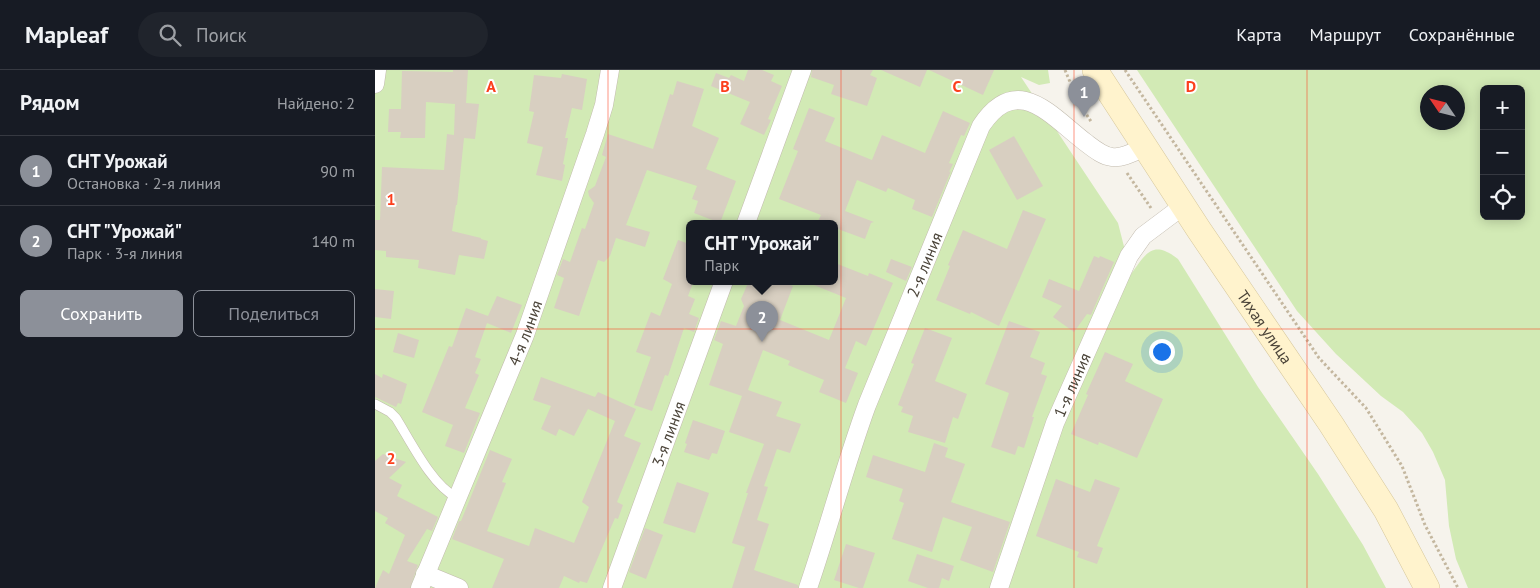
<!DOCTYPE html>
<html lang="ru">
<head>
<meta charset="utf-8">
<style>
	body { margin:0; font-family:"PT Sans",sans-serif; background:#20242c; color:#f1f3f6 }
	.controls { position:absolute; right:15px; top:15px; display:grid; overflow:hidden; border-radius:8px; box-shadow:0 2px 12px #0003 }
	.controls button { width:45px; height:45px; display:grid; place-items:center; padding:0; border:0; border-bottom:1px solid #363941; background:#171b24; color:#f1f3f6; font:25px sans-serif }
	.compass { position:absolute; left:1045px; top:15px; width:45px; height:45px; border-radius:50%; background:#171b24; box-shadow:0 2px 12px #0003; rotate:305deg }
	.you { position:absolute; left:786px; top:281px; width:18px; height:18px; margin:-12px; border:4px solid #fff; border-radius:50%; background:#1a73e8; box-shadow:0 0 0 8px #1a73e833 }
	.badge { display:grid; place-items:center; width:32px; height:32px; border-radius:50%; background:#8c9099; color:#fff; font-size:16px; font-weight:700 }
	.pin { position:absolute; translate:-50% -41px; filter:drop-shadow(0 1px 2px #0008) }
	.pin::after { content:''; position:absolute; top:26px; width:18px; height:15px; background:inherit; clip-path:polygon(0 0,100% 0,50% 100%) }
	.popup { position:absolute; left:311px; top:150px; width:152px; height:65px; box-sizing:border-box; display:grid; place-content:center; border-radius:8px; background:#171b24; filter:drop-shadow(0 1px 4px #0005); font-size:16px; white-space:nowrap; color:#9ea1a6 }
	.popup b { font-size:19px; color:#f1f3f6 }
	.popup::after { content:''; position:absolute; left:50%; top:100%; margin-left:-10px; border:10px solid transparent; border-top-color:#171b24 }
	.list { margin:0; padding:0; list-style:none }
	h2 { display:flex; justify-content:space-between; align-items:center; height:65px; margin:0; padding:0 20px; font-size:21px }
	h2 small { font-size:16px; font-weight:400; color:#9ea1a6 }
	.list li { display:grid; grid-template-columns:32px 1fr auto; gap:15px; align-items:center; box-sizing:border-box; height:70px; padding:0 20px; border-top:1px solid #363941 }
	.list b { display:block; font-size:19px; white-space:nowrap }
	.list p { margin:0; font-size:16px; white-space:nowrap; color:#9ea1a6 }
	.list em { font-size:16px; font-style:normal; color:#9ea1a6 }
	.actions { display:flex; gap:10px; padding:15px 20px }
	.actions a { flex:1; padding:11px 0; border:1px solid #8c9099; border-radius:8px; text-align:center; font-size:18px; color:#8c9099 }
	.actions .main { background:#8c9099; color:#fff }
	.icon { flex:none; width:28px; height:28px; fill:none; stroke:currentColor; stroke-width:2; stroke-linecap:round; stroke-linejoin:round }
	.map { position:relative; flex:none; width:1165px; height:518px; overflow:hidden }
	header { display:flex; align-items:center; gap:30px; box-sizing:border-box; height:70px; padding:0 25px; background:#171b24; border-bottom:1px solid #363941 }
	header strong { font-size:24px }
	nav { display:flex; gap:28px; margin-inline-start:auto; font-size:18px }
	.search { width:350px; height:45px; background:#20242c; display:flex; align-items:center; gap:12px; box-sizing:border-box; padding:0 18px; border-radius:28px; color:#9ea1a6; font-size:19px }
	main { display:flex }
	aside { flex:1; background:#171b24 }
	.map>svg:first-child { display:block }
	.green { fill:#d2eab5; fill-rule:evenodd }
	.building { fill:#d8cfc1 }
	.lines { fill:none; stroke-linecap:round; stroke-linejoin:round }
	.service-casing { stroke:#c2bbae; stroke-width:10 }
	.minor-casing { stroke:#c2bbae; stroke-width:19 }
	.secondary-casing { stroke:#d6c79b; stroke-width:26 }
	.path { stroke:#c4b79f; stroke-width:3; stroke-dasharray:2.5 2.5; stroke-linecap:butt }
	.service { stroke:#fff; stroke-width:9 }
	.minor { stroke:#fff; stroke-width:18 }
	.secondary { stroke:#fff3cd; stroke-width:25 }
	.grid { fill:none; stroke:#fc3f1d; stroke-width:1; stroke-opacity:0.55 }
	.labels { text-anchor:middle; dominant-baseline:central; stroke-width:4; stroke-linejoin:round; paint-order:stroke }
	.street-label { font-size:16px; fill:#4b4439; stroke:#fff }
	.grid-label { font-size:16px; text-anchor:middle; font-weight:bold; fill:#fc3f1d; stroke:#fff; stroke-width:4; stroke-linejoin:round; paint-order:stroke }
</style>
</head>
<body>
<header>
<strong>Mapleaf</strong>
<div class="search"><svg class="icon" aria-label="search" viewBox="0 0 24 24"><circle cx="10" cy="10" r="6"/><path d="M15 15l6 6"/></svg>Поиск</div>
<nav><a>Карта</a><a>Маршрут</a><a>Сохранённые</a></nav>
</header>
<main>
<aside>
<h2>Рядом<small>Найдено: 2</small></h2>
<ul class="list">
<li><span class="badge">1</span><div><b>СНТ Урожай</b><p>Остановка · 2-я линия</p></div><em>90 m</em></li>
<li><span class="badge">2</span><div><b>СНТ &quot;Урожай&quot;</b><p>Парк · 3-я линия</p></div><em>140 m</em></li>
</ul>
<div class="actions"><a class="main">Сохранить</a><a>Поделиться</a></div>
</aside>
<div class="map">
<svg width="1165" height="518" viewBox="0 0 1165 518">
	<rect width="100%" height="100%" fill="#f6f3ec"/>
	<g class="green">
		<path d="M 0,0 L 673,0 L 675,13 L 664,15 L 646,7 L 743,153 L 756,204 C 771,184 777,169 803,189 L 883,317 L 943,404 L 988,475 L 1011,518 L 0,518 ZM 314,153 L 460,153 L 460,211 L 314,211 Z"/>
		<path d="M 762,0 L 1165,0 L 1165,518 L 1093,518 L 1081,489 L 1074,456 L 1070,410 L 1058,382 L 1047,363 L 1028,342 L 1006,326 L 961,284 L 922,241 ZM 1109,19 L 1146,19 L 1146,146 L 1109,146 ZM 1082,22 L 1082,52 L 1052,52 L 1052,22 Z"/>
	</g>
	<g class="building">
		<polygon points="78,0 93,0 91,33 104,34 100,69 89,68 82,135 81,135 77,161 106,168 106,169 113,171 109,189 84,185 80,205 43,198 44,190 11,187 11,181 0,180 0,150 5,150 7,97 69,100 72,64 79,65 80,34 51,32 50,68 25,68 26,62 13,62 14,39 26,39 27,1 78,2"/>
		<polygon points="373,0 387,0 399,5 396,11 407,16 393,49 396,50 389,65 365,54 375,32 336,16 341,3 354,8 356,5 369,11"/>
		<polygon points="437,0 498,0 495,5 502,8 492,36 456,24 459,15 436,7"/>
		<polygon points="506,0 552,0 545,17"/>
		<polygon points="554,0 619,0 608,25"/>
		<polygon points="187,4 212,9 207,40 197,38 190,68 193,68 188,94 190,95 187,111 161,105 168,77 152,73 159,42 154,41 159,5 186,8"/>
		<polygon points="302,11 329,19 317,56 344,68 331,99 361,111 345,153 319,143 323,131 317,129 322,116 272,100 251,155 275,162 270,177 241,168 235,186 229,192 223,190 204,246 179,238 189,208 182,205 188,189 195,192 207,158 210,159 219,133 214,126 213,121 220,116 231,87 227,85 233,64 278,79 295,24 298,25"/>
		<polygon points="434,38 460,48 450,71 497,90 507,65 550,83 568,41 595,53 589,66 586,65 574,93 578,94 574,102 576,101 557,147 537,139 540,130 513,118 511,122 482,110 470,141 499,152 496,153 490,169 460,158 460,153 442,153 446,145 404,129 423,81 418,79"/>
		<polygon points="639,66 668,116 642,130 614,80"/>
		<polygon points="648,140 671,149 624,256 596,242 595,244 561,230 575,196 573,195 588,160 632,179"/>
		<polygon points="303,170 314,174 314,211 318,213 313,226 320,229 314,244 324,248 319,262 309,258 293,306 290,305 277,341 259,335 276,287 261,282 276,242 285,246 297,214 288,209"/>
		<polygon points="719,186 724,188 725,186 739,192 716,245 712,244 699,262 678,247 687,236 667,227 674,209 704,221"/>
		<polygon points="516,189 537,197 531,211 511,202"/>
		<polygon points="460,193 493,206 494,203 518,213 491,276 481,271 470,298 483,303 471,333 444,322 449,310 413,295 415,291 388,280 373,320 407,332 401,346 426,354 415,383 402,379 389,416 393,417 382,450 394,454 379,500 423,515 423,518 357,518 370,477 357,473 373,423 371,423 389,374 354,362 367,326 334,315 348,274 339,270 346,251 361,256 369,236 366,229 374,211 403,211 418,216 405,250 454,270 471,228 429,211 460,211"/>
		<polygon points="0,219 19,221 16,249 0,247"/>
		<polygon points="122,226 147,235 136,263 112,253 100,287 106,289 100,303 104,305 90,338 105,343 89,383 70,376 78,355 47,342 74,276 77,277 91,238 113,246"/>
		<polygon points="634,251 665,262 655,287 670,293 666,304 672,306 657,347 659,347 649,378 643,376 640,385 616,377 634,323 610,314"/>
		<polygon points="550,258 577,268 560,311 592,324 583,349 578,347 570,373 533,362 538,346 526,342 528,337 523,335 539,294 536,293"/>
		<polygon points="23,263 44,270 39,288 18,282"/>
		<polygon points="730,282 758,294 750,311 788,329 762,388 724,372 723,375 696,364 713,325 711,324"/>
		<polygon points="0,304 7,308 8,304 32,314 26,334 23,333 21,337 0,327"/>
		<polygon points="166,307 220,327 223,322 261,339 249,366 266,373 242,432 248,435 243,449 240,448 212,513 205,511 204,513 189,506 184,518 117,518 129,489 77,469 84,451 86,451 115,380 137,389 127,412 131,413 112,461 154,476 160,458 199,473 214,437 207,432 240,351 213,339 199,366 184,359 181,366 166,359 176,336 158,330"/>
		<polygon points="318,350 350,361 342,384 337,383 334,390 309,382 312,374 310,373"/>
		<polygon points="559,373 573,378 570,387 590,394 576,432 635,452 618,502 585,490 597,457 568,447 557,482 517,469 529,433 524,431 528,419 491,407 498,385 550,402"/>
		<polygon points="8,384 31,392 14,408 27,415 22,426 63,447 57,461 52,459 32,491 43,495 35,518 0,518 8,500 14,504 30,465 10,453 13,448 0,441 0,391"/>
		<polygon points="681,409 715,422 720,409 745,418 722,476 728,478 722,494 702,487 704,482 661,466"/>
		<polygon points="302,412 334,423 320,463 288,453"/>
		<polygon points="270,458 288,465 271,509 254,502"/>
		<polygon points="471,474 500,483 488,518 484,518 459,510"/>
		<polygon points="542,484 579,496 574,511 567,508 564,518 553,518 533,511"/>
	</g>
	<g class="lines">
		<g class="service-casing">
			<path id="service" d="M 0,334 L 15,342 L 21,348 C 36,372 57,415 81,427"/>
		</g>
		<g class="minor-casing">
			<g id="minor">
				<polyline points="0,14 2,0"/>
				<polyline points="371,153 427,0"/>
				<polyline points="50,504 84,518"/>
				<path id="s1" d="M 45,518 L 150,265 L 220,64 L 229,35 L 235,0"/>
				<path id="s2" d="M 237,518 L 349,211"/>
				<path id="s3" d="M 433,518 C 454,457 470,395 492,335 L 606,56 C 642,2 675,45 710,72 C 718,78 727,86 737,87 C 748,89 760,81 770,77"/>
				<path id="s4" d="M 624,518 L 680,353 L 754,186 L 768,166 L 808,136"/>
			</g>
		</g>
		<g class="secondary-casing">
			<g id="secondary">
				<path id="s5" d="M 720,0 L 824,160 L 956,354 L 1011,440 L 1052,518"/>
			</g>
		</g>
		<g class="path">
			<polyline points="690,0 703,31 717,53"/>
			<polyline points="750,0 944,288 991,338 1027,396 1050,455 1083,518"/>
			<polyline points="752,103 776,138"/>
		</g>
		<use href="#service" class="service"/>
		<use href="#minor" class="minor"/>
		<use href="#secondary" class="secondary"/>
	</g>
	<path class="grid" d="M 233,0 L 233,518M 466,0 L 466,518M 699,0 L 699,518M 932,0 L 932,518M 0,259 L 1165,259"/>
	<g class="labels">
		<g class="street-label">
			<text stroke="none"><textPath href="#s3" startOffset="344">2-я линия</textPath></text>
			<text stroke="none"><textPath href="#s5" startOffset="308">Тихая улица</textPath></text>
			<text stroke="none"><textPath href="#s1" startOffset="276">4-я линия</textPath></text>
			<text stroke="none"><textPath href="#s4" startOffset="216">1-я линия</textPath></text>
			<text stroke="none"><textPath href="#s2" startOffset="164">3-я линия</textPath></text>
		</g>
	</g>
	<g class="grid-label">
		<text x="116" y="22">A</text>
		<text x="350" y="22">B</text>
		<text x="582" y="22">C</text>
		<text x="816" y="22">D</text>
		<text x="16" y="135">1</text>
		<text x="16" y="394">2</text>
	</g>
</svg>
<div class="controls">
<button>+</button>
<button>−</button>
<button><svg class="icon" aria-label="locate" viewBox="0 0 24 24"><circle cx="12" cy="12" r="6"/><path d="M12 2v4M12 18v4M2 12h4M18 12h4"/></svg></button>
</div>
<svg class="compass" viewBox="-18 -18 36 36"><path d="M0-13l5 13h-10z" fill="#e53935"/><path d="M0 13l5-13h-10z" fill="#9ea1a6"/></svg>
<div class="you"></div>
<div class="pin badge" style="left:709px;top:47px">1</div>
<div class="pin badge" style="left:387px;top:272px">2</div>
<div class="popup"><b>СНТ &quot;Урожай&quot;</b>Парк</div>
</div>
</main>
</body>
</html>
